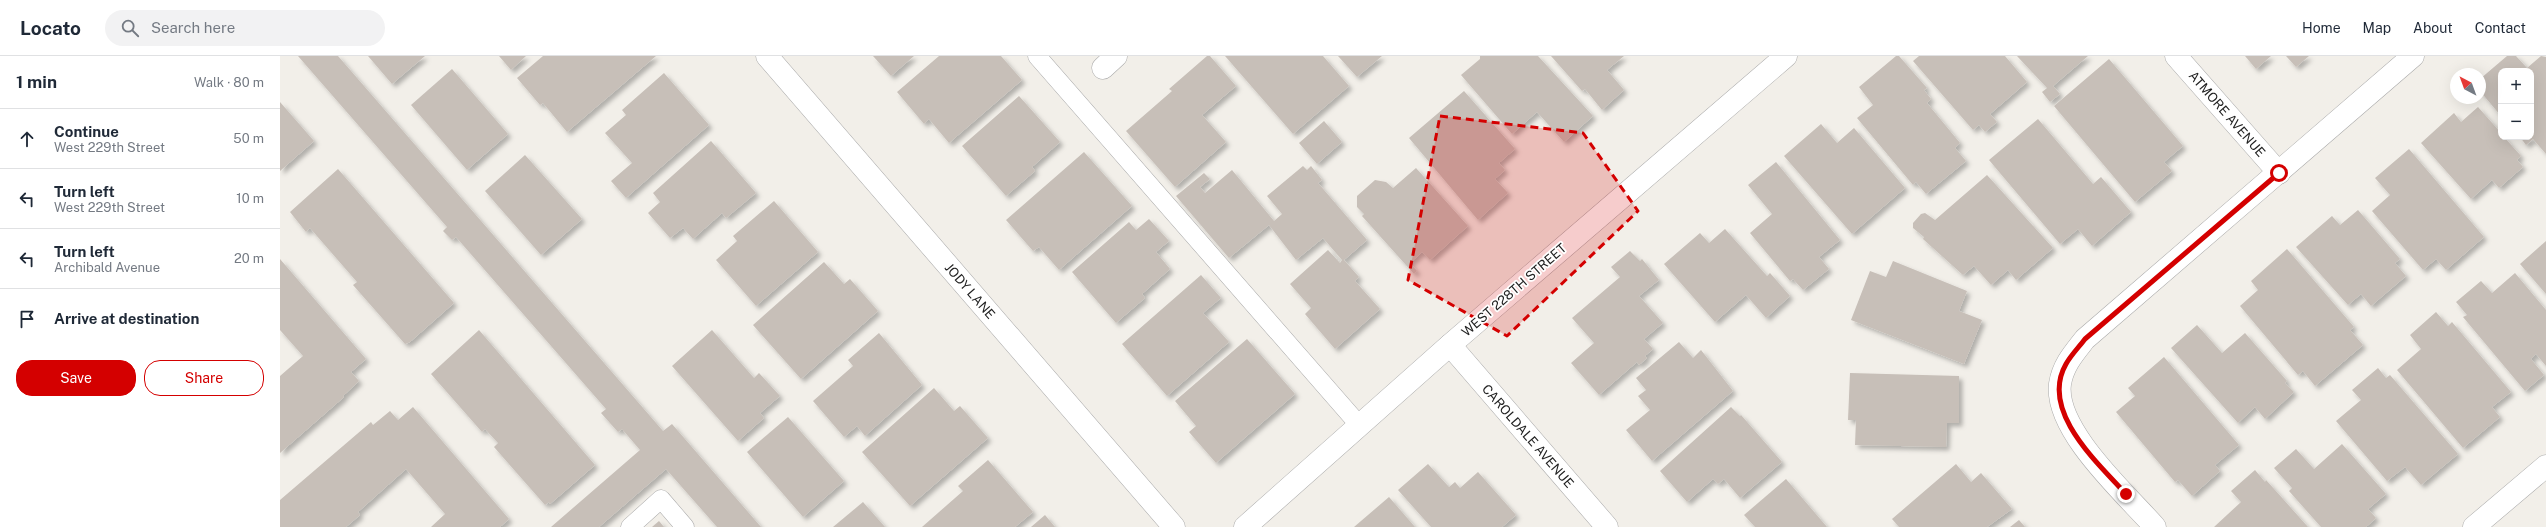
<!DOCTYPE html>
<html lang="en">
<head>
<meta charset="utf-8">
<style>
	body { margin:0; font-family:"Public Sans",sans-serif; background:#f2f2f3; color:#1f2937 }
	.controls { position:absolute; right:12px; top:12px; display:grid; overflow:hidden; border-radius:8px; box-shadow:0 4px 16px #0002 }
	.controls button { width:36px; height:36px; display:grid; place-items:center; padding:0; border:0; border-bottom:1px solid #e0e1e3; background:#fff; color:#1f2937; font:20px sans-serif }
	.compass { position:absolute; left:2170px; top:12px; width:36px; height:36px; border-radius:50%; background:#fff; box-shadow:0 4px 16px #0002; rotate:319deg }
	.stop { position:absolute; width:12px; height:12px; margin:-9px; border:3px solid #d40000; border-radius:50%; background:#fff }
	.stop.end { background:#d40000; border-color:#fff; box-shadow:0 1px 4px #0008 }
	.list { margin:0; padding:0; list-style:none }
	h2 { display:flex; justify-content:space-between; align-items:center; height:52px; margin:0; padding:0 16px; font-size:17px }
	h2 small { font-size:13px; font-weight:400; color:#747a83 }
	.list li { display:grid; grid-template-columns:26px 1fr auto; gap:12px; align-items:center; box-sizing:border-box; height:60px; padding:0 16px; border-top:1px solid #e0e1e3 }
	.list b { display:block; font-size:15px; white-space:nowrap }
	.list p { margin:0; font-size:13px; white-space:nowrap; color:#747a83 }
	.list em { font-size:13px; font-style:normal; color:#747a83 }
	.actions { display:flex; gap:8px; padding:12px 16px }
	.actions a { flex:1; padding:9px 0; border:1px solid #d40000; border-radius:16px; text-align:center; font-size:14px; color:#d40000 }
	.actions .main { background:#d40000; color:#fff }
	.icon { flex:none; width:22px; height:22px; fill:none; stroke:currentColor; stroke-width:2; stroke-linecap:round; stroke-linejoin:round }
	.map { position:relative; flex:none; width:2266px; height:471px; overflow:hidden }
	header { display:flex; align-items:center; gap:24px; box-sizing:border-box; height:56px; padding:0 20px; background:#fff; border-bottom:1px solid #e0e1e3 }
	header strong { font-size:19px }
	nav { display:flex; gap:22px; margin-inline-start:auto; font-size:14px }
	.search { width:280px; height:36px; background:#f2f2f3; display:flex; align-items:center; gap:10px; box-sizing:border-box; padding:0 14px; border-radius:22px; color:#747a83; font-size:15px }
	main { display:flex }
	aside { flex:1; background:#fff }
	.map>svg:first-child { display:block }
	.building { fill:#c7bfb8; filter:url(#shadow) }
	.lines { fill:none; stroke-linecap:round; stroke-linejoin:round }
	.service-casing { stroke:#a9a9a9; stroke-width:19 }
	.minor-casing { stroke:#a9a9a9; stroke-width:23 }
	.tertiary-casing { stroke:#a9a9a9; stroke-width:23 }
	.service { stroke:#fff; stroke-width:18 }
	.minor { stroke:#fff; stroke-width:22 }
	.tertiary { stroke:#fff; stroke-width:22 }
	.route { stroke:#d40000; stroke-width:5 }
	.marked { fill:#d40000; fill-opacity:0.2; stroke:#d40000; stroke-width:3; stroke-dasharray:8 5; stroke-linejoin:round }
	.labels { text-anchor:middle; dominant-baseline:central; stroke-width:3.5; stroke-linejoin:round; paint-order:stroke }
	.street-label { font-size:13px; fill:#222; stroke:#fff }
</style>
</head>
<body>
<header>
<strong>Locato</strong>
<div class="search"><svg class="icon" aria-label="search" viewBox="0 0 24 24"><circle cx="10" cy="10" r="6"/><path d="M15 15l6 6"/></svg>Search here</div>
<nav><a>Home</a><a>Map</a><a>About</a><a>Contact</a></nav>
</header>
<main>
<aside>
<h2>1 min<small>Walk · 80 m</small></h2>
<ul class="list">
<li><svg class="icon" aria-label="ahead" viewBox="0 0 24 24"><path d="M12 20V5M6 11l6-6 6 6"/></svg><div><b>Continue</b><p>West 229th Street</p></div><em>50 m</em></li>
<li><svg class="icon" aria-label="left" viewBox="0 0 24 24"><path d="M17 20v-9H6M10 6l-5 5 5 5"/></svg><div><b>Turn left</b><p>West 229th Street</p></div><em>10 m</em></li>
<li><svg class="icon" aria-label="left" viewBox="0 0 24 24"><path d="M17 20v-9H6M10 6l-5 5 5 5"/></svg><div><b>Turn left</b><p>Archibald Avenue</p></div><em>20 m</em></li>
<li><svg class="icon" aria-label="arrive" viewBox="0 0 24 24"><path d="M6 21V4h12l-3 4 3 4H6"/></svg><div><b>Arrive at destination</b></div></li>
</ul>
<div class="actions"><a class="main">Save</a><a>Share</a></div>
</aside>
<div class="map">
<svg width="2266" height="471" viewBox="0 0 2266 471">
	<defs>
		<filter id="shadow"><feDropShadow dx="3.5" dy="3.5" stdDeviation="2" flood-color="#0004"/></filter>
	</defs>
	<rect width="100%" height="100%" fill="#f2efe9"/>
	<g class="building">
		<polygon points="18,0 58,0 383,375 392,368 481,471 437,471 386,413 319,471 271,471 360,394 342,373 338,376 321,357 326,353 176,181 172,184 163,175 167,171"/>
		<polygon points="88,0 145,0 112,28"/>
		<polygon points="219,0 246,0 231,14"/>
		<polygon points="263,0 376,0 287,76 263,47 260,49 237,22"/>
		<polygon points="593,0 634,0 611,20"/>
		<polygon points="659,0 721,0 742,24 669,87 649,63 644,68 617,36"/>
		<polygon points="927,0 930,0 956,30 922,59 946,86 895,131 846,75 892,35 889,33"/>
		<polygon points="945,0 1043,0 1069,30 1013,78"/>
		<polygon points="1058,0 1102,0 1077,21"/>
		<polygon points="1200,0 1258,0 1313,60 1284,86 1257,56 1232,78 1181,19 1200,3"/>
		<polygon points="1271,0 1344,0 1327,14 1344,34 1322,54 1305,33 1302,35"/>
		<polygon points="1616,0 1619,0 1647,32 1644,34 1651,43 1647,47 1680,87 1675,92 1686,105 1646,138 1636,126 1633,129 1577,62 1593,49 1579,31"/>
		<polygon points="1639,0 1725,0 1747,26 1710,58 1717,66 1705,76 1699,69 1693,74 1633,5"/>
		<polygon points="1737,0 1808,0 1773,30 1780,38 1770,46 1762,36 1767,32"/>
		<polygon points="1965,0 1991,0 1976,13"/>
		<polygon points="2006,0 2029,0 2016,11"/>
		<polygon points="2227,0 2236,0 2247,12 2261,0 2266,1 2266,98 2253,83 2246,89 2240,81 2251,81 2251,15 2221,15 2221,60 2200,35 2200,23"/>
		<polygon points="1829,3 1903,90 1884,106 1892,115 1855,146 1774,50"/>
		<polygon points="172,13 228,78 187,114 131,49"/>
		<polygon points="384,17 429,69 346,142 331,125 352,107 325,77 346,59 342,54"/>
		<polygon points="1184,35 1235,93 1219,107 1225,114 1215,123 1228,137 1198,164 1129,82"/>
		<polygon points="739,40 780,86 752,111 755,115 726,140 682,90"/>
		<polygon points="0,46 34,85 0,115"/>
		<polygon points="2198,51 2221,77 2221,81 2224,81 2241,100 2237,104 2243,111 2219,132 2212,124 2191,143 2141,87 2174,57 2181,66"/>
		<polygon points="1758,63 1813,128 1821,121 1851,156 1812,190 1798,173 1780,188 1709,104"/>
		<polygon points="1044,65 1062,86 1037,108 1019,87"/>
		<polygon points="1541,68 1557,87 1574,72 1625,132 1572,178 1504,100"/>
		<polygon points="431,85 476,137 446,162 442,157 413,183 403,172 390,182 368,157 380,146 373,137"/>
		<polygon points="2129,93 2204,181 2166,214 2156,203 2143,214 2092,155 2110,139 2095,122"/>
		<polygon points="804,96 852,150 779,214 759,191 753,195 726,164"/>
		<polygon points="245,99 302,163 261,199 205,135"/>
		<polygon points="1496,106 1560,184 1539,201 1549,213 1523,234 1513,223 1510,225 1470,177 1492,158 1468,129"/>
		<polygon points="1023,110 1027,114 1031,110 1042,124 1038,127 1087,184 1064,204 1079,221 1075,225 1100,253 1055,293 1025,258 1031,252 1010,228 1048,194 1060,207 1062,204 1043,182 1016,204 989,169 949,202 896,140 924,117 930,123 920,131 925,137 952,114 994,165 1002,158 987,140"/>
		<polygon points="1136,112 1188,170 1150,204 1142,196 1130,207 1137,215 1134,218 1082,160 1084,158 1077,151 1077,140 1095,124 1106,126 1113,132"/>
		<polygon points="58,113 174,247 130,286 125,288 73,229 77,226 30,172 26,176 10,156"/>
		<polygon points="1707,119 1773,192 1736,224 1728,214 1711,229 1694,210 1683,219 1643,183 1644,181 1633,172 1633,167 1641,158 1645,157 1655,164"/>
		<polygon points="494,145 538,196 476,250 436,204 457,185 453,180"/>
		<polygon points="2078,154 2120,203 2115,207 2126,220 2091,250 2081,238 2068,249 2016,191 2052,160 2060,169"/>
		<polygon points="869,163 889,185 876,196 890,213 862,238 865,242 836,267 792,216 849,166 856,174"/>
		<polygon points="1445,173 1487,220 1490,217 1510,240 1486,262 1466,239 1435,266 1384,208 1420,177 1429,187"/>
		<polygon points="2266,185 2266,238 2240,208"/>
		<polygon points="2007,193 2074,271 2070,274 2083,289 2035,330 2023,315 2018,319 1960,250 1978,234 1971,225"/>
		<polygon points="1350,195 1360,205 1362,203 1379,224 1359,240 1383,267 1364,283 1373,293 1365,300 1367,302 1359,309 1357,306 1319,339 1291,307 1314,287 1292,262 1340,221 1331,211"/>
		<polygon points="0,203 86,303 71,316 79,325 63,340 64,341 0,397 0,320 23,300 0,274"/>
		<polygon points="1613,205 1687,235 1679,255 1702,264 1684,308 1571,264 1590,215 1606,221"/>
		<polygon points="544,206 564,228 570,223 598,255 521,323 473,269"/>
		<polygon points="2235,217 2266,254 2266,310 2256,298 2251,303 2264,319 2245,335 2183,261 2187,259 2176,246 2201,225 2212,237"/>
		<polygon points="921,219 941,242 923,257 949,286 887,340 842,288"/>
		<polygon points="2156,256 2168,270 2172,266 2231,336 2212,351 2220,361 2183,392 2117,314 2141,293 2130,279"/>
		<polygon points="1917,269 1942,297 1965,277 2007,325 2005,327 2014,336 1985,363 1975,351 1958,367 1891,292"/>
		<polygon points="199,274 315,409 270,448 269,446 265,449 214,391 218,387 205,373 202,376 151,318"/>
		<polygon points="432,274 474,322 479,317 500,340 480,357 484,362 458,385 392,310"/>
		<polygon points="599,277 642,329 585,380 577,370 564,381 533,345 573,310 568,304"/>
		<polygon points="967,283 1015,338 936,407 909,376 916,370 895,345"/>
		<polygon points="1399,286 1413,302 1421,294 1453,335 1372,405 1346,374 1370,354 1358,340 1366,334 1356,322"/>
		<polygon points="1884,301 1959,389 1935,409 1940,415 1912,440 1898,424 1895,426 1836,356 1855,340 1848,332"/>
		<polygon points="2098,312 2106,322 2110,319 2178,398 2141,429 2125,411 2107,425 2056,365 2081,344 2072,334"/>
		<polygon points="1570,317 1679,320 1679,367 1667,367 1666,391 1575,389 1576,364 1568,364"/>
		<polygon points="654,332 674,355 680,350 708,382 630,450 582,396"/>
		<polygon points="133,351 229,463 220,471 151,471 165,458 126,413 78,456 80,459 66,471 0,471 0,444 91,366 93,369 110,355 118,364"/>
		<polygon points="1451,351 1460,360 1461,359 1502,406 1460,442 1444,423 1438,428 1433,423 1407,446 1380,415"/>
		<polygon points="508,361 564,425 523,461 467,396"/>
		<polygon points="2062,388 2106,438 2088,453 2096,462 2086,471 2041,471 2009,435 2012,432 1994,412 2016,393 2034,413"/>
		<polygon points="708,404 753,456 735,471 642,471 683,435 678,430"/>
		<polygon points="1148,408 1169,431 1175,426 1180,432 1198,416 1236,459 1222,471 1151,471 1118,434"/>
		<polygon points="1676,408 1691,426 1701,417 1732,453 1707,471 1619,471 1612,463"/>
		<polygon points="1975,414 1985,426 1986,424 2028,471 1934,471 1961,446 1951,435"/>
		<polygon points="1506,423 1547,471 1475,471 1464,459"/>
		<polygon points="1109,441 1135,471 1074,471"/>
		<polygon points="583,446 605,471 553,471"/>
		<polygon points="765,459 775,471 751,471"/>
		<polygon points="1739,464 1745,471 1730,471"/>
		<polygon points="379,465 384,471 372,471"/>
	</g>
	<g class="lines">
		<g class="service-casing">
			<g id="service">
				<polyline points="757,0 1080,370"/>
				<polyline points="350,471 381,443 405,471"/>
			</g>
		</g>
		<g class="minor-casing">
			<g id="minor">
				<polyline points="487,0 894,471"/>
				<polyline points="1896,0 1999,117"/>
				<polyline points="823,12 836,0"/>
				<path d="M 1875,471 C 1846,438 1774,374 1780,328 C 1783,309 1794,297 1805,283 L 2133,0"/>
				<polyline points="2194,471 2266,410"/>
			</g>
		</g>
		<g class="tertiary-casing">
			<g id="tertiary">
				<polyline points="1170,289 1327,471"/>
				<polyline points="965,471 1170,289 1506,0"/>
			</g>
		</g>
		<use href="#service" class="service"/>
		<use href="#minor" class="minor"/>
		<use href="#tertiary" class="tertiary"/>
	</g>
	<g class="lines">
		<path class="route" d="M 1846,438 C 1818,407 1759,355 1786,308 C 1791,299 1799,291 1805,283 L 1999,117"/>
	</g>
	<path class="marked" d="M 1160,60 L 1303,77 L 1358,155 L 1227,280 L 1128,224 Z"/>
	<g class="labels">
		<g class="street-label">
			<text transform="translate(1947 58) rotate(49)">ATMORE AVENUE</text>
			<text transform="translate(1234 234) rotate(-41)">WEST 228TH STREET</text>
			<text transform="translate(690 235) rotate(49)">JODY LANE</text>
			<text transform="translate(1248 380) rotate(49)">CAROLDALE AVENUE</text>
		</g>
	</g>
</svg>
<div class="controls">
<button>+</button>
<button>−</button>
</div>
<svg class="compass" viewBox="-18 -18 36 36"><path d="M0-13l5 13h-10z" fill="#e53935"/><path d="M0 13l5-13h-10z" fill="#747a83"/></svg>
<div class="stop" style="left:1999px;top:117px"></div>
<div class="stop end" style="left:1846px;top:438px"></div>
</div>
</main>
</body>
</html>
